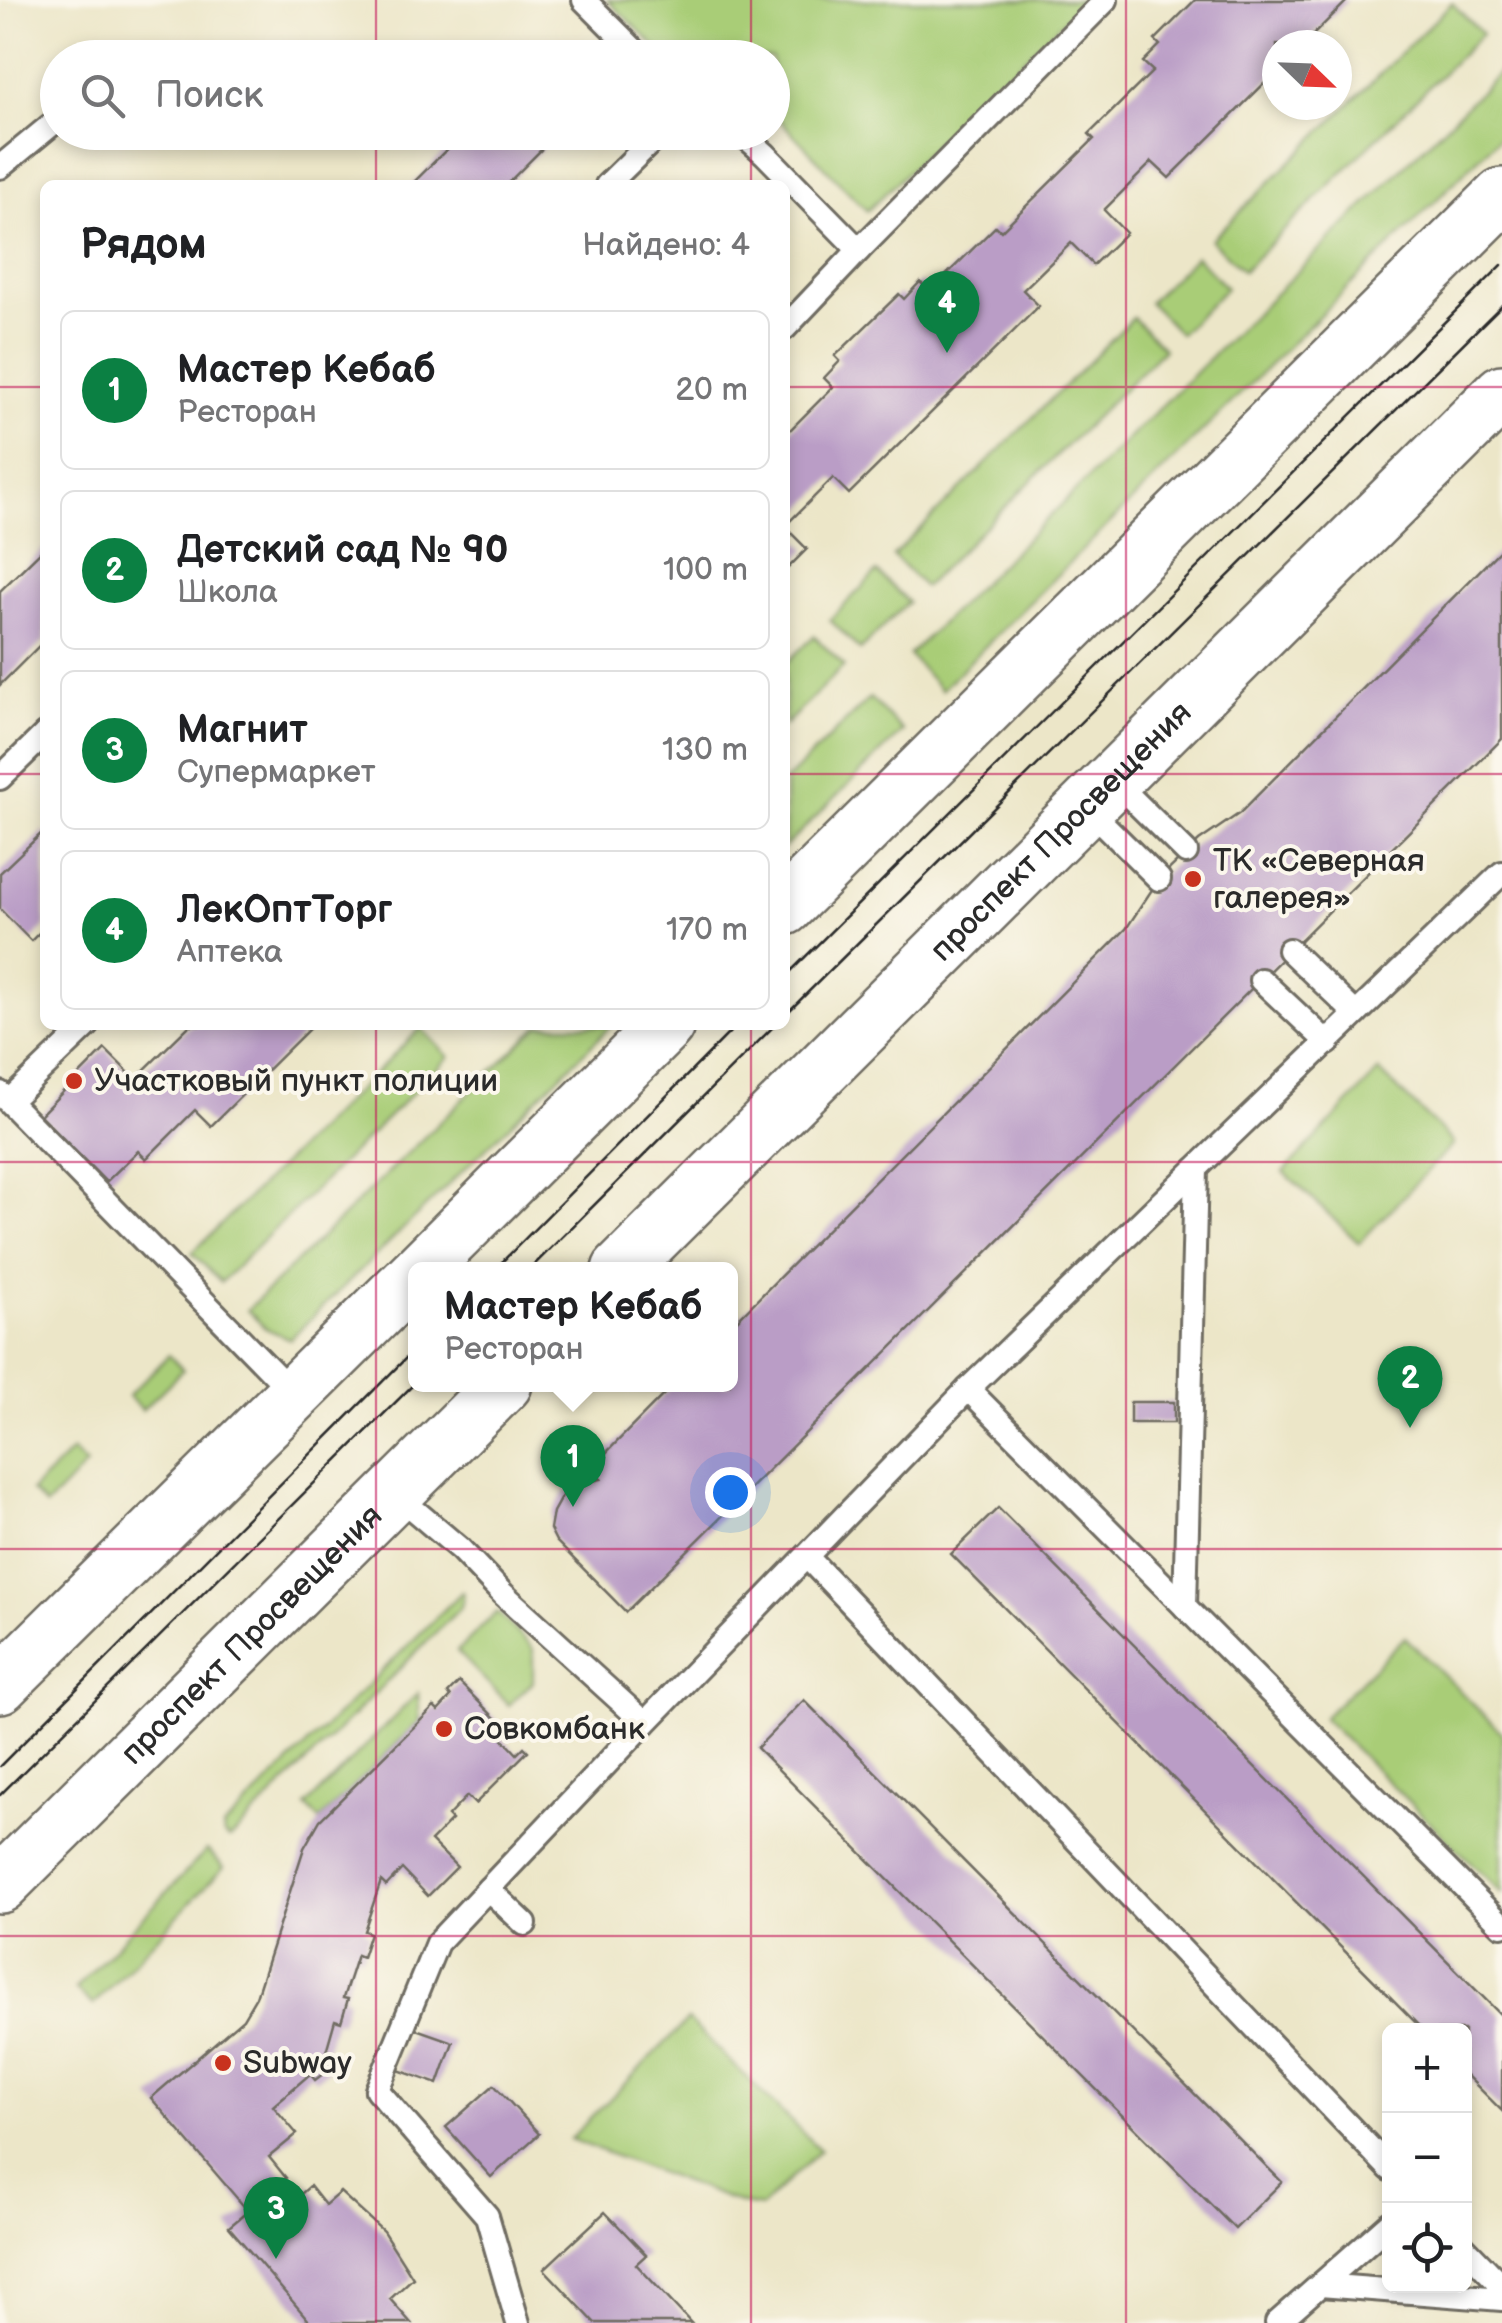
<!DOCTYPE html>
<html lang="ru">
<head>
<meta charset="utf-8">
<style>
	body { margin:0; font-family:"Balsamiq Sans",sans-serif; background:#f6f6f6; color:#202124 }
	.controls { position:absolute; right:30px; bottom:30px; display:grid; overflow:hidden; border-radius:15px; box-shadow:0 5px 15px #0003 }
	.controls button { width:90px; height:90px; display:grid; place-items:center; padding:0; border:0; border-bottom:2px solid #e0e0e0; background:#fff; color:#202124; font:50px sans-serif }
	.compass { position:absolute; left:1262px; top:30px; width:90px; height:90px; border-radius:50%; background:#fff; box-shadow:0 5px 15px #0003; rotate:113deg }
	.you { position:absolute; left:730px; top:1492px; width:35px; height:35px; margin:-25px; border:8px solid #fff; border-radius:50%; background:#1a73e8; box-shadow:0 0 0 15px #1a73e833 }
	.badge { display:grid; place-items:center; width:65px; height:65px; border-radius:50%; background:#0b8043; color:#fff; font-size:32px; font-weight:700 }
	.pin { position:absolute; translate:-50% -82px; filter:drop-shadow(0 2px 5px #0008) }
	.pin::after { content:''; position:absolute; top:52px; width:35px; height:30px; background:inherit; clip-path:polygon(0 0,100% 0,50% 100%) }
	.popup { position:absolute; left:408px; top:1262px; width:330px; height:130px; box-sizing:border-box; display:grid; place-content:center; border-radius:15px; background:#fff; filter:drop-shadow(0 2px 8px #0005); font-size:32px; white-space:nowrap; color:#757577 }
	.popup b { font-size:38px; color:#202124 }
	.popup::after { content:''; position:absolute; left:50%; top:100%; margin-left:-20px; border:20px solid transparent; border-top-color:#fff }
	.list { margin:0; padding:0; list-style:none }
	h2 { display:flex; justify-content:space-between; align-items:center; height:130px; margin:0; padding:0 40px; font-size:42px }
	h2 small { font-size:32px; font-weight:400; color:#757577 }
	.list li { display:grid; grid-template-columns:65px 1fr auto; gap:30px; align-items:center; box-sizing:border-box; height:160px; margin:0 20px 20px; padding:0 20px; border:2px solid #e0e0e0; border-radius:15px }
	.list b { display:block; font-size:38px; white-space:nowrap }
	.list p { margin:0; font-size:32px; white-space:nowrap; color:#757577 }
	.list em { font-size:32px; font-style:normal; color:#757577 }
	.icon { flex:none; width:55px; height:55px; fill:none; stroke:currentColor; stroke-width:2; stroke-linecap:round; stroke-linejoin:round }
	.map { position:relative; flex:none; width:1502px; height:2323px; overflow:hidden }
	.search { position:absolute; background:#fff; box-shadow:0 5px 15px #0003; left:40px; top:40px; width:750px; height:110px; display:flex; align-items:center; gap:25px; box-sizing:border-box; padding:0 35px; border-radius:55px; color:#757577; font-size:38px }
	.panel { position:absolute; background:#fff; box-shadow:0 5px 15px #0003; left:40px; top:180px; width:750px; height:850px; border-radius:15px }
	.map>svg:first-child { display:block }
	.green { fill:#a9cd77; stroke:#6a7c51; stroke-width:2.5 }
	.building { fill:#ba9dc6 }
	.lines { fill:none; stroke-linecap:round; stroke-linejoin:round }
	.lane-casing { stroke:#6f6c62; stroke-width:28 }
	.secondary-casing { stroke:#6f6c62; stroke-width:60 }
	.lane { stroke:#fff; stroke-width:22 }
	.secondary { stroke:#fff; stroke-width:55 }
	.tram { stroke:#2b2b2b; stroke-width:2.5 }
	.grid { fill:none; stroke:#c2185b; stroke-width:2.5; stroke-opacity:0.55 }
	.poi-dot { fill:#c8321e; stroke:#fbf7ec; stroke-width:4 }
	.labels { text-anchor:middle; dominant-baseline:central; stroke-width:8; stroke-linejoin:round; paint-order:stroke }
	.street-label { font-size:32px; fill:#2b2b2b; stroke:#fbf7ec }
	.poi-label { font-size:32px; fill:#2b2b2b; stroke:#fbf7ec; text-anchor:start }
</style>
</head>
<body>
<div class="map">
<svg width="1502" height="2323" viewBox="0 0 1502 2323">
	<rect width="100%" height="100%" fill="#fbf7ec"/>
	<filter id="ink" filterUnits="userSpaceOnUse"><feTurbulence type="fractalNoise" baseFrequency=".01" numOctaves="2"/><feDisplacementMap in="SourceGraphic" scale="20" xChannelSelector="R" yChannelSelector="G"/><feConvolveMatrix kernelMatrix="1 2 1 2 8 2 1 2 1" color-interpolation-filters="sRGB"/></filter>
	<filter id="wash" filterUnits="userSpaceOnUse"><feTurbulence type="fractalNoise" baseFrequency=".0048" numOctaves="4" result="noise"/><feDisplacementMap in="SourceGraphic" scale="40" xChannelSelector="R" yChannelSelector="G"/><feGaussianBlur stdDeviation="2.25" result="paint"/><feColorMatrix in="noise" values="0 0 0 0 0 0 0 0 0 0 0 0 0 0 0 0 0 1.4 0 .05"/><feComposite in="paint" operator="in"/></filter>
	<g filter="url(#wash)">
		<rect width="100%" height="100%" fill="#ece6c8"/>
		<g class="green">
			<polygon points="607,0 1085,0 867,211 773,113 772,58 666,57"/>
			<polygon points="1452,3 1482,34 1243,271 1211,240"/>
			<polygon points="1502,70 1502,135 941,690 909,655"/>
			<polygon points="1196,256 1226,288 1180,334 1149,302"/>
			<polygon points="1133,318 1164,349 924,587 893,556"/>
			<polygon points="877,572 908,602 860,650 830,620"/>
			<polygon points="814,636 844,666 785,725 785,664"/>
			<polygon points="870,698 903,731 785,847 785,781"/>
			<polygon points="539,1025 612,1025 290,1339 265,1328 247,1310"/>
			<polygon points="421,1028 449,1057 221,1282 192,1253"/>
			<polygon points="1379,1071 1454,1143 1359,1243 1284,1172"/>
			<polygon points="169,1355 183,1370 142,1410 128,1396"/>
			<polygon points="72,1451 86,1465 46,1506 31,1491"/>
			<polygon points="462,1592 464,1595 461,1607 233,1836 229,1838 224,1835 223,1828"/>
			<polygon points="497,1612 533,1649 533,1682 509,1705 457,1651"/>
			<polygon points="1405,1637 1502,1733 1502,1893 1323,1718"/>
			<polygon points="418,1693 420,1721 320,1820 306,1806"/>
			<polygon points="207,1850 224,1867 93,2005 75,1989"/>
			<polygon points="688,2020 820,2150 761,2207 742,2204 570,2139"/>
		</g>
		<g id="blocks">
			<g class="building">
				<polygon points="1195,0 1348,0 1303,45 1277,45 1277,71 1169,178 1152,162 1104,210 1126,233 1093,265 1071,243 1023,290 1039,306 849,494 833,478 785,526 785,435 833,387 824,378 840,361 835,356 899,294 904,299 920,282 930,291 996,226 1001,231 1094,139 1089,134 1153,71 1143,62 1160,45 1155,40"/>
				<polygon points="464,132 559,132 506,185 411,185"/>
				<polygon points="785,527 807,549 785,571"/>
				<polygon points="45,547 45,640 0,685 0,591"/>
				<polygon points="1502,548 1502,739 626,1612 556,1541 550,1529 553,1512 563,1494 580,1484 601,1479 591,1468 674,1384 730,1384 730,1327 1126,929 1159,879 1199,841 1240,813"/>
				<polygon points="45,830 45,927 31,941 0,909 0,873"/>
				<polygon points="190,1025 313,1025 211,1126 195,1110 146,1159 138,1151 106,1182 40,1115 105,1049 135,1079"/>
				<rect x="1130" y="1402" width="44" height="21"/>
				<polygon points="998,1508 1502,2016 1502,2111 1464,2073 1464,2030 1423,2030 951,1554"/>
				<polygon points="459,1682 497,1720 491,1726 517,1754 524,1747 528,1751 475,1804 467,1796 448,1816 452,1820 431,1841 457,1867 428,1896 402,1869 386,1886 381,1881 364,1931 370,1933 362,1957 357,1955 343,1998 348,1999 341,2022 335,2020 325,2055 331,2057 328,2070 315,2080 310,2074 273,2106 297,2134 269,2157 286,2178 272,2191 285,2208 310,2186 325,2205 340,2192 383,2231 413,2278 390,2299 411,2323 311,2323 229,2227 248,2211 151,2098 243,2019 256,1997 304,1848 320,1820 434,1707 438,1711 451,1697 448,1693"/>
				<polygon points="804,1700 1282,2182 1235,2229 757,1748"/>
				<polygon points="413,2028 453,2042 438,2084 398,2070"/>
				<polygon points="494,2085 539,2134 491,2177 446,2127"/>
				<polygon points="605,2212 646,2255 636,2264 691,2323 595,2323 544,2269"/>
			</g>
		</g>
	</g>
	<g filter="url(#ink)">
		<use href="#blocks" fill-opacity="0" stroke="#6f6c62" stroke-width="2.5"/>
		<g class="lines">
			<g class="lane-casing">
				<g id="lane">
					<polyline points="584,0 642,58"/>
					<polyline points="740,132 765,154 859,250 785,328"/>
					<polyline points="0,167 51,125"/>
					<polyline points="607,185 661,132"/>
					<polyline points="859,250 1106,0"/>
					<polyline points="0,778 45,734"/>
					<polyline points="1113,780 1186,852"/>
					<polyline points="1086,807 1159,879"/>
					<polyline points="1289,950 1356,1014"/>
					<polyline points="1261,980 1328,1043"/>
					<polyline points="0,1093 294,1394"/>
					<polyline points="9,1101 88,1025"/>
					<polyline points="968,1389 1502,1925"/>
					<polyline points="394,1493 460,1549 503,1594 645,1723 968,1389 1502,873"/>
					<polyline points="807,1557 1390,2169"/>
					<polyline points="1185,1607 1196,1169"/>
					<polyline points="488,1889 525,1924"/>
					<polyline points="1464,2247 1502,2286"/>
					<polyline points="1320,2285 1502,2299"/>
					<polyline points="518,2323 487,2216 377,2090 437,1943 645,1723"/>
					<polyline points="1277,2323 1390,2223"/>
				</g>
			</g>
			<g class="secondary-casing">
				<g id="secondary">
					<polyline points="785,907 1502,196"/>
					<polyline points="420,1270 666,1025"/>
					<path id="s1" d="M 620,1270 L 1502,393"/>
					<polyline points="0,1685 416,1274"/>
					<path id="s2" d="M 0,1885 L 504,1384"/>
				</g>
			</g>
			<use href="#lane" class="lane"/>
			<use href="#secondary" class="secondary"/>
			<g class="tram">
				<polyline points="785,977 1502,265"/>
				<polyline points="785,1015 1502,305"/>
				<polyline points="494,1270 737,1025"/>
				<polyline points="529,1270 775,1025"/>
				<polyline points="0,1766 416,1348"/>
				<polyline points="0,1795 416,1382"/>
			</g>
		</g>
	</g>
	<path class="grid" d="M 376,0 L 376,58M 751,0 L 751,58M 1126,0 L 1126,2323M 376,132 L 376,185M 751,132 L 751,185M 0,387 L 45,387M 785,387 L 1502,387M 0,774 L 45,774M 785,774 L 1502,774M 376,1025 L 376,2323M 751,1025 L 751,2323M 0,1162 L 1502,1162M 0,1549 L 1502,1549M 0,1936 L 1502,1936"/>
	<g class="poi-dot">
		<circle cx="1193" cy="879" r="10"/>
		<circle cx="74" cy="1081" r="10"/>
		<circle cx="444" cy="1729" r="10"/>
		<circle cx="223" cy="2063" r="10"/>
	</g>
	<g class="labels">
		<g class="street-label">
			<text stroke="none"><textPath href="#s1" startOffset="622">проспект Просвещения</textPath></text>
			<text stroke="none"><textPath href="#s2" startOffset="355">проспект Просвещения</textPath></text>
		</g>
		<g class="poi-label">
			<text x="1213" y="861">ТК «Северная<tspan x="1213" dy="37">галерея»</tspan></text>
			<text x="94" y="1081">Участковый пункт полиции</text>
			<text x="464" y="1729">Совкомбанк</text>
			<text x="243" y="2063">Subway</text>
		</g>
	</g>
</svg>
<div class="controls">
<button>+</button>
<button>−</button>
<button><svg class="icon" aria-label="locate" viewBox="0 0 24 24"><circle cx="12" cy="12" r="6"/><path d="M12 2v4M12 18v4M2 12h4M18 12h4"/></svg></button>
</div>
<svg class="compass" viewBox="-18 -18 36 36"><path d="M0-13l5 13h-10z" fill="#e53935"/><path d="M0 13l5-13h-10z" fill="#757577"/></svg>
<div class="you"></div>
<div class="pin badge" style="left:573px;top:1507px">1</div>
<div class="popup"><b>Мастер Кебаб</b>Ресторан</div>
<div class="pin badge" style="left:1410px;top:1428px">2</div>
<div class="pin badge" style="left:276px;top:2259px">3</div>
<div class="pin badge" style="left:947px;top:353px">4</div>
<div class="search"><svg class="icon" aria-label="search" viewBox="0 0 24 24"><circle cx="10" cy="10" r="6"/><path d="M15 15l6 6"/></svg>Поиск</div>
<section class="panel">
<h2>Рядом<small>Найдено: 4</small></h2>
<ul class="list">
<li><span class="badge">1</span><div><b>Мастер Кебаб</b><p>Ресторан</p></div><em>20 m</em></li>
<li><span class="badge">2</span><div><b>Детский сад № 90</b><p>Школа</p></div><em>100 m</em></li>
<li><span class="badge">3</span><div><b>Магнит</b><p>Супермаркет</p></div><em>130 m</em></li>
<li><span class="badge">4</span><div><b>ЛекОптТорг</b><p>Аптека</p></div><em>170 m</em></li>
</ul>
</section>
</div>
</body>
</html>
